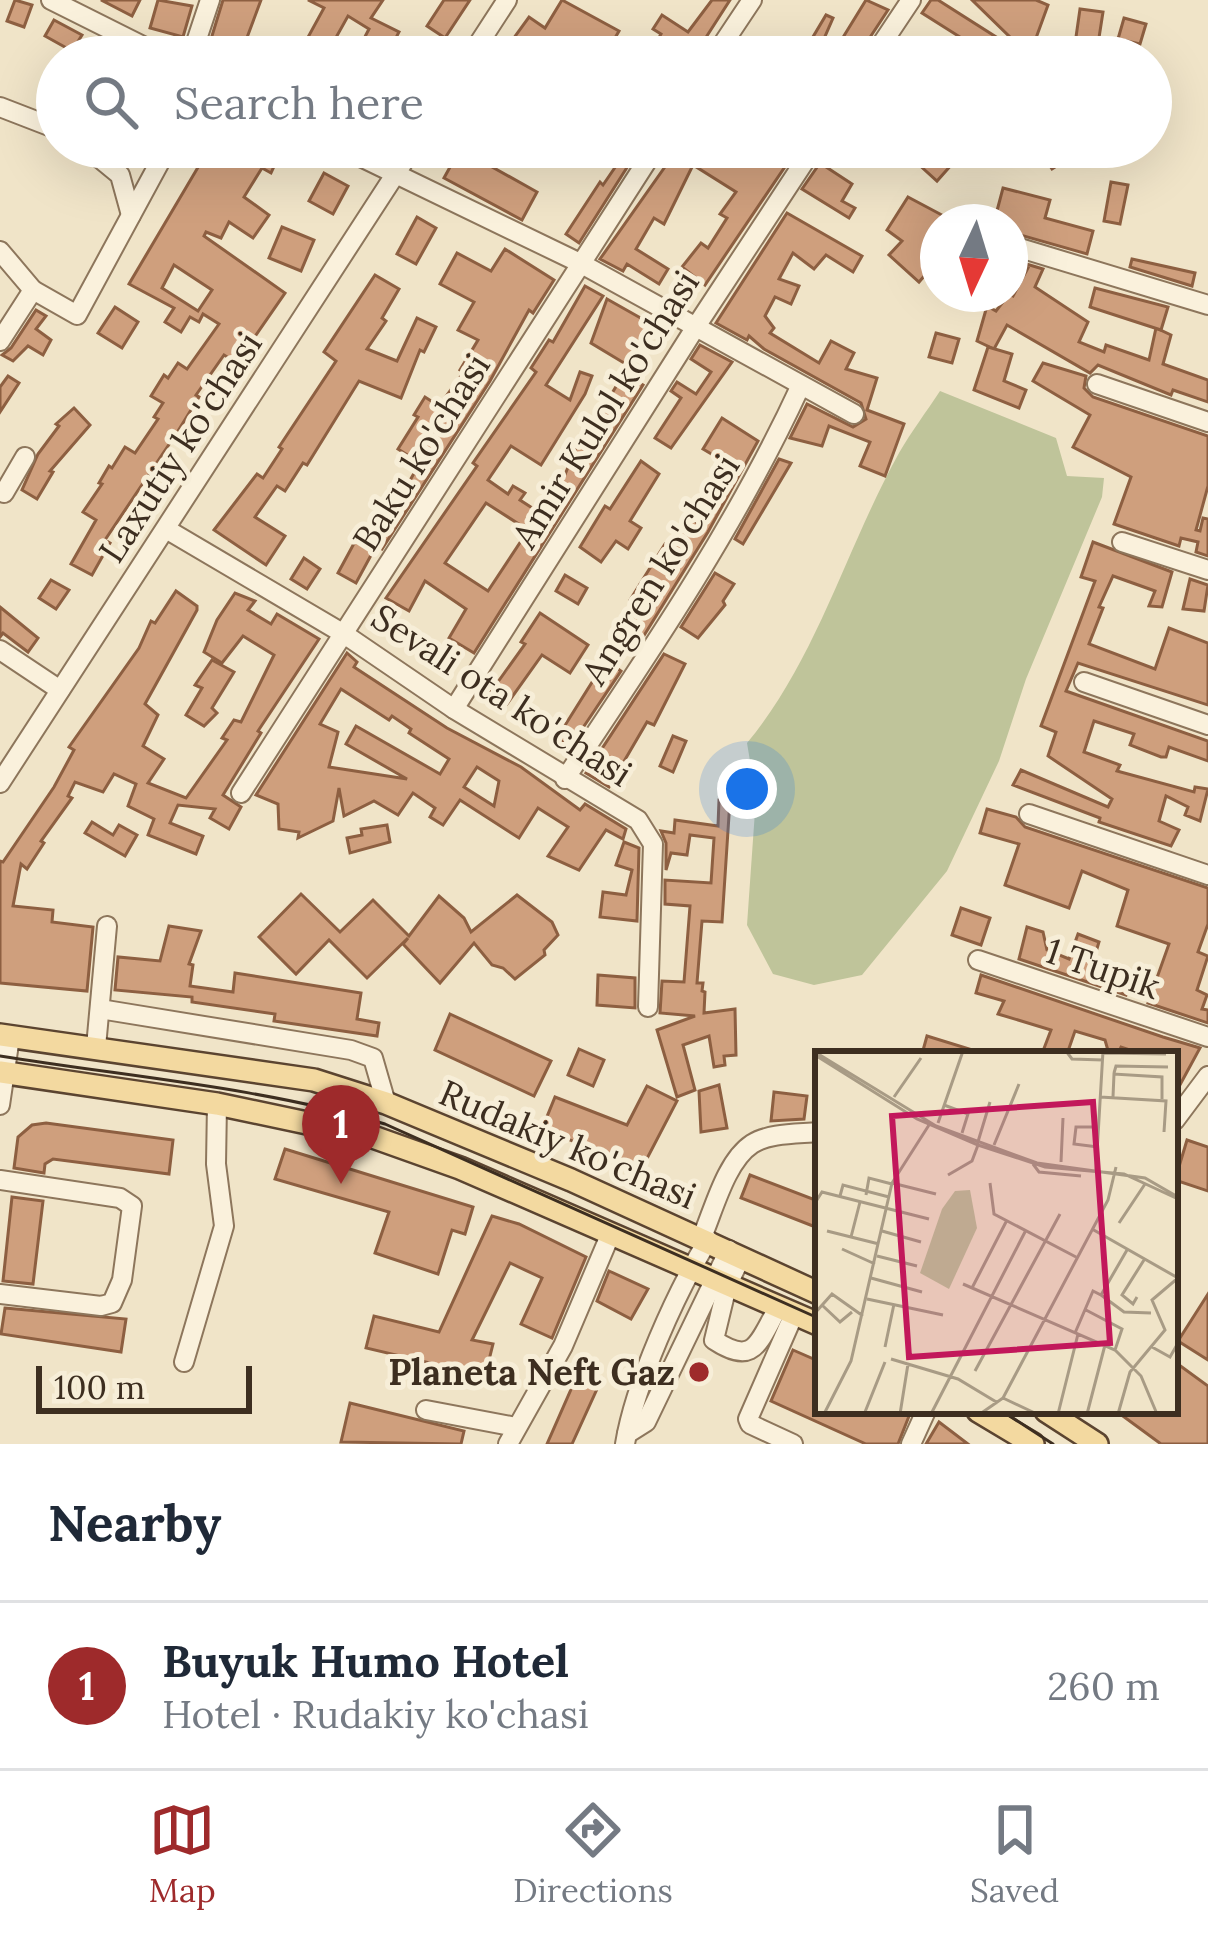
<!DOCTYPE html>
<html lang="en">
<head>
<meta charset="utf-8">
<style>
	body { margin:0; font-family:Lora,serif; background:#f2f2f3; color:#1f2937 }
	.compass { position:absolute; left:920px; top:204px; width:108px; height:108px; border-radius:50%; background:#fff; box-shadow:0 12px 48px #0002; rotate:184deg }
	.scale { position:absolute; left:36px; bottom:30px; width:216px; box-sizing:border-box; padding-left:12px; border:6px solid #3d2e20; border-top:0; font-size:33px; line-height:42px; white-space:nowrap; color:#3d2e20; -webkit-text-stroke:9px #f7eed8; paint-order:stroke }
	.you { position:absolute; left:747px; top:789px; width:42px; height:42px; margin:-30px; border:9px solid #fff; border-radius:50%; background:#1a73e8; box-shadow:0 0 0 18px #1a73e833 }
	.badge { display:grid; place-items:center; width:78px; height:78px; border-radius:50%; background:#9e2a2b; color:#fff; font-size:39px; font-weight:700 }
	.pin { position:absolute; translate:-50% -99px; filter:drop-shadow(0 3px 6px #0008) }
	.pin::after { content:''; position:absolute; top:63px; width:42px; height:36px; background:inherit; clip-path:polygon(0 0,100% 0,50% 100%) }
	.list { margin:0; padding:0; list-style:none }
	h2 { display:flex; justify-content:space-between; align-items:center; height:156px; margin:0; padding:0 48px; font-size:51px }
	h2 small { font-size:39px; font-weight:400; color:#747a83 }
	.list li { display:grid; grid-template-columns:78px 1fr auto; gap:36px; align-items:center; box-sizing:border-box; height:168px; padding:0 48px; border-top:3px solid #e0e1e3 }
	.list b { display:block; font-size:45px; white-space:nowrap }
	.list p { margin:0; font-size:39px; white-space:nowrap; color:#747a83 }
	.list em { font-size:39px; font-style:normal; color:#747a83 }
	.icon { flex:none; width:66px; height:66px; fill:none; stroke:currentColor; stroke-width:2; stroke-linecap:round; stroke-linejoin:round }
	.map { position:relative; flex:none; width:1208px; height:1444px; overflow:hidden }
	.search { position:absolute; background:#fff; box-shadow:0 12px 48px #0002; left:36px; right:36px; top:36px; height:132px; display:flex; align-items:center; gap:30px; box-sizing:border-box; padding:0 42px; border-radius:66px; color:#747a83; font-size:45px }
	.sheet { height:324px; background:#fff }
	nav { display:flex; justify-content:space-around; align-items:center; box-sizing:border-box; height:168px; border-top:3px solid #e0e1e3; background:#fff; font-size:33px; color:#747a83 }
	nav a { display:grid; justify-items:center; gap:6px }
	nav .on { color:#9e2a2b }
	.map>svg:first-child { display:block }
	.cemetery { fill:#bfc49a }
	.building { fill:#cf9f7d; stroke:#8d5f41; stroke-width:3; fill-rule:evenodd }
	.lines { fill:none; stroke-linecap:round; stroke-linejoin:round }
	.minor-casing { stroke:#8d765c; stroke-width:22 }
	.major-casing { stroke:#5b4430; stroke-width:26 }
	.minor { stroke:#faf1dc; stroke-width:18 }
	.major { stroke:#f3d9a0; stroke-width:21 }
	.tram { stroke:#3d2e20; stroke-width:3 }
	.poi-dot { fill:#9e2a2b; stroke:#f7eed8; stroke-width:4.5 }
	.labels { text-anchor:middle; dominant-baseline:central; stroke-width:10; stroke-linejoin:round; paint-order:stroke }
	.street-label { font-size:36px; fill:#3d2e20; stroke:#f7eed8 }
	.poi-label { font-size:36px; font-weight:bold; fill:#3d2e20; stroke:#f7eed8; text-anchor:end }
	.inset-road { fill:none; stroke:#a89b85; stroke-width:3 }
	.view { fill:#c2185b; fill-opacity:0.15; stroke:#c2185b; stroke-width:6 }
	.inset-edge { fill:none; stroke:#3d2e20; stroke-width:6 }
</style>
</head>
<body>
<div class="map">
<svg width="1208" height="1444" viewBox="0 0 1208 1444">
	<rect width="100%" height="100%" fill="#f0e4c8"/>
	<path class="cemetery" d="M 940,391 L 1056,438 L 1067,476 L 1104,478 L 1102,497 L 1026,679 L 999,761 L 947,871 L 862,975 L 814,985 L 773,974 L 747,925 L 756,797 L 747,743 C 817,659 846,548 899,453 C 911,432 927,411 940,391 Z"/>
	<g class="building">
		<polygon points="15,0 32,5 24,27 7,21"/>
		<polygon points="101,0 140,0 132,16"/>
		<polygon points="158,0 192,6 183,37 150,28"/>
		<polygon points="223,0 261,0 245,43 276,57 215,57 207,52"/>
		<polygon points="308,0 383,0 371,18 399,32 386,57 372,57 358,50 369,29 348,16 329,50 307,39 324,8"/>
		<polygon points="444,0 470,0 445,38 427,26"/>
		<polygon points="562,0 619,31 604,57 589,50 584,57 500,57 529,17 545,28"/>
		<polygon points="712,0 730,0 703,42 706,44 698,57 659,57 651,52 661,34 653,29 662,15 688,32"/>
		<polygon points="866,0 888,10 861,51 842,39"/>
		<polygon points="931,0 938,0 1012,47 1016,43 972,0 1036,0 1048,5 1036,38 1074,51 1080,9 1103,12 1096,57 985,57 968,51 971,44 922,13"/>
		<polygon points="826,15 833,18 816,57 813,57 804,52"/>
		<polygon points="1124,18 1146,24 1140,44 1118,39"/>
		<polygon points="54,20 82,35 72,51 45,36"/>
		<polygon points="902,38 919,50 914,57 889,57"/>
		<polygon points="782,41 812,57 773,57"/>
		<path d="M 210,147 L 283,147 L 271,173 L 262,168 L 244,197 L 269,215 L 253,238 L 229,222 L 221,238 L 206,232 L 204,236 L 285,293 L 249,345 L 243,340 L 232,360 L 224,355 L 196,395 L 199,397 L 178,431 L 105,540 L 110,543 L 92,575 L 71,564 L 96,520 L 83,512 L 102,484 L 99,483 L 109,466 L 112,468 L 125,447 L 135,453 L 158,419 L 154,417 L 163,403 L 151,396 L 164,375 L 168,378 L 178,363 L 187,369 L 219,324 L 203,314 L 199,322 L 190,317 L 181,332 L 165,322 L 174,308 L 129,284 ZM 174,265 L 212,290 L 198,311 L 162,288 Z"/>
		<polygon points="629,147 640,147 579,243 566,234 600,182 603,185"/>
		<polygon points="679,147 797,149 705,285 682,267 701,243 708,248 727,218 720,214 736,192 693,165 664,224 654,218 636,249 668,269 659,284 627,264 623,271 600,259"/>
		<polygon points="930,147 952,147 961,154 937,181 916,162"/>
		<polygon points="1038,147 1069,147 1074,155 1052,169"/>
		<polygon points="460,149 537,192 522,220 444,178"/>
		<polygon points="820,163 852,184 842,201 855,208 849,218 802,189"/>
		<polygon points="324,173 348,186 333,214 309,201"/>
		<polygon points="1111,182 1128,185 1120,224 1104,221"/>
		<polygon points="1003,188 1050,200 1045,218 1093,231 1087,254 1010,232 1010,222 994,222"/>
		<polygon points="908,197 955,222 938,222 938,250 928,263 932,267 919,282 889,255 902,241 887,230"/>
		<polygon points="787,213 862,256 853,272 826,255 814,269 793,253 779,279 799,286 791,304 775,297 765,316 774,328 770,333 819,363 831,341 854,353 846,369 877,378 867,410 904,424 885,476 860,466 870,442 829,426 822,446 790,438 807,404 853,427 866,419 861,403 764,349 749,336 747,340 716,323"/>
		<polygon points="417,217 436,228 416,264 397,254"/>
		<polygon points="282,227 314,240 301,271 269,258"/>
		<polygon points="505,249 554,280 533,313 529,310 490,381 382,549 373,544 420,463 398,449 418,417 414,415 425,397 439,406 464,372 460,370 478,340 458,330 474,302 440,284 457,253 491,271"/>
		<polygon points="1010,259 1043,269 1035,287 1088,322 1079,342 1104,352 1106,345 1149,360 1156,328 1171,335 1163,364 1208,380 1208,402 1173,390 1171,395 1098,365 1090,373 1007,325 994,349 977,341 987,306 996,311 1009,294 1013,296 1028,268"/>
		<polygon points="1132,259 1195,273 1192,286 1130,267"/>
		<polygon points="375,275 399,289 382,318 386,321 367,349 397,361 417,318 436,327 424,352 420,350 401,398 359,381 307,465 303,463 285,491 277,486 255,517 285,536 266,565 214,530 257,474 263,478 282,449 279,447 336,361 324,352"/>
		<path d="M 585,286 L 603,296 L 546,385 L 570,400 L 580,372 L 592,376 L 585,394 L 541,465 L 511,446 L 488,480 L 508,494 L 513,486 L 525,493 L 520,500 L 540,513 L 564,477 L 579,440 L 615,397 L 611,395 L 624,373 L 643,385 L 474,653 L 449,638 L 466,609 L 425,581 L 409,611 L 386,598 L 477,466 L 473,463 L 536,372 L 531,368 L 549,340 L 553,342 ZM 486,503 L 525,528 L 522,533 L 525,535 L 488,591 L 445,563 Z"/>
		<polygon points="1095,288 1168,307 1161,330 1090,307"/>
		<polygon points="607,299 653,325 629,366 591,343"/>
		<polygon points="115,307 138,322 122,348 98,333"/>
		<polygon points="36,310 46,316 36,329 51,340 43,355 28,346 13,361 2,355 11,348"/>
		<polygon points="936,333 959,339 952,363 929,357"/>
		<polygon points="700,345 732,362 671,448 655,438 681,398 671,391 677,382 696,394 711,372 691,359"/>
		<polygon points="988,347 1012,354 1004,381 1026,390 1019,408 974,390"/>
		<polygon points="1043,363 1086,376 1084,388 1093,397 1208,436 1208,486 1196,530 1200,531 1203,518 1208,519 1208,556 1196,552 1198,542 1181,538 1179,546 1114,524 1131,477 1073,447 1090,415 1033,381"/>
		<polygon points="8,376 19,383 0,412 0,387"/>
		<polygon points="74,408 90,425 50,471 53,472 37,499 22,490 38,454 59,426 56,424"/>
		<polygon points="722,418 758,441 708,532 635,650 614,638 635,603 630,600 665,544 669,546 690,517 696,522 730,465 703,449"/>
		<polygon points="779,459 791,463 743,544 735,539"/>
		<polygon points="641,461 659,474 630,521 641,528 628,549 616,541 601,562 580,547 605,506 610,509"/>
		<polygon points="358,536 376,546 356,583 338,573"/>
		<polygon points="1093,542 1172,572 1162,607 1149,606 1155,591 1113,576 1099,607 1103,608 1089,644 1155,669 1169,628 1208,643 1208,705 1078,663 1066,691 1208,741 1208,761 1169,747 1166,757 1161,757 1130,745 1134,734 1094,721 1084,752 1120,765 1117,771 1194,792 1195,787 1208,789 1200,821 1185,815 1188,807 1166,796 1159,821 1179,830 1171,846 1099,822 1100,818 1013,785 1021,770 1108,807 1112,799 1048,756 1056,732 1041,726 1095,581 1081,577"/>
		<polygon points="304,558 320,569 307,589 291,579"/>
		<polygon points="715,573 734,584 723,601 725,605 698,638 681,627"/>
		<polygon points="565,575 587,588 578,604 556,591"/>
		<polygon points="1190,579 1208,585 1204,611 1183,609"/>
		<polygon points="51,580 69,590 56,609 39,598"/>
		<polygon points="176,591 197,606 197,610 145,704 158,715 143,746 164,759 148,783 186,798 227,740 222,738 234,720 241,722 274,655 243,636 222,663 204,652 217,620 235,593 255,601 248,610 271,624 277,614 319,639 258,731 261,733 223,795 241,807 229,829 210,818 215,809 178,805 170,823 203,836 196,854 148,835 154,819 128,806 136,784 114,774 103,792 75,782 68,796 72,798 41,841 44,843 27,869 21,864 13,906 53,910 52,922 93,927 87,991 0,983 0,861 3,862 54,787 74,750 69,747 139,648 151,621 155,623"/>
		<polygon points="0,607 38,638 28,652 3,633 0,637"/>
		<polygon points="540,613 588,645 570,673 542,655 507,704 490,693 525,644 521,642"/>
		<path d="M 347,653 L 357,662 L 354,667 L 447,728 L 521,767 L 580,810 L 585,804 L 626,829 L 623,839 L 606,830 L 579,870 L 548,856 L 568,827 L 538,808 L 519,838 L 460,800 L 443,825 L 430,817 L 435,808 L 413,793 L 398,815 L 374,801 L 344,816 L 339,788 L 333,821 L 298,838 L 299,832 L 279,829 L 278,804 L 256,795 ZM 341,689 L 389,720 L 392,716 L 411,729 L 409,733 L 449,759 L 440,774 L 356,726 L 346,744 L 407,779 L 329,767 L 338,732 L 320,724 ZM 477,767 L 499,781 L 494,806 L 464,787 Z"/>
		<polygon points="664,654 685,664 654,725 647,722 609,787 586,773"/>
		<polygon points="212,660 234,672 212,708 217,713 204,726 186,715 202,688 195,685"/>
		<polygon points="606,660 621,671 570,747 557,738"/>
		<polygon points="673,736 686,741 673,772 660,766"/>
		<polygon points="719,800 730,800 722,922 702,921 697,983 703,983 702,991 705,992 704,1013 735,1009 736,1055 724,1056 725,1065 714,1067 709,1036 683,1045 695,1090 677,1097 657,1030 695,1016 660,1013 662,981 684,982 690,906 665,904 665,880 711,883 714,838 690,835 687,855 671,853 666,870 666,843 661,831 674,833 675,820 718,826"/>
		<polygon points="987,809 1016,817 1025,827 1208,888 1208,924 1198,952 1208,956 1197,990 1207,995 1202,1009 1208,1010 1208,1023 1148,1003 1169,944 1117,926 1128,890 1082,871 1069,908 1005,885 1019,844 980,833"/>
		<polygon points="92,822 113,835 119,825 137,835 125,856 85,833"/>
		<polygon points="387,825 390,842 350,853 347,838 362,835 361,829"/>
		<polygon points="624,842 639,848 637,921 600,917 603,892 626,895 632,870 616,865"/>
		<polygon points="301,894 340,932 373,900 409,936 439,896 464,918 471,932 517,895 552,922 558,935 544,950 545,955 515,979 503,968 492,965 474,943 440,983 403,944 408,938 367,978 329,940 296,974 259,937"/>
		<polygon points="961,908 990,918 981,945 952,935"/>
		<polygon points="169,926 201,931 189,964 193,965 190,986 233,992 235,973 361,993 357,1019 379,1023 377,1036 274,1021 275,1014 192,1002 192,997 115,990 118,957 160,961"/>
		<polygon points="1027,927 1043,932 1047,950 1069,959 1078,934 1099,942 1093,962 1133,973 1126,995 1019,959"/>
		<polygon points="598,975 635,978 635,1008 597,1005"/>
		<polygon points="981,975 1163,1037 1200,1048 1175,1094 1175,1054 1142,1054 1121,1047 1118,1054 1109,1054 1105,1040 1075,1031 1067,1054 1051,1054 1043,1051 1051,1030 998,1014 1004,1001 976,993"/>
		<polygon points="450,1014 551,1061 534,1096 435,1050"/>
		<polygon points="927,1036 976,1051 976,1054 922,1054"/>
		<polygon points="579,1049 604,1060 593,1086 568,1075"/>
		<polygon points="719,1085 727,1128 701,1132 699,1091"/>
		<polygon points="647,1086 677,1101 640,1172 611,1156 542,1129 555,1097 627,1125"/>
		<polygon points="774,1092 807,1096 804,1119 771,1121"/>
		<polygon points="46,1123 173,1140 169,1174 53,1159 45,1164 44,1173 14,1168 18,1137 32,1125"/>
		<polygon points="1187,1140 1208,1147 1208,1191 1175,1180"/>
		<polygon points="285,1149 473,1207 465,1234 452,1230 438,1274 375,1253 389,1212 275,1179"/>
		<polygon points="750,1175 818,1201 818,1228 741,1198"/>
		<polygon points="12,1197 43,1201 33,1284 3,1281"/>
		<polygon points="492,1216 519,1224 586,1257 552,1338 521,1324 542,1278 510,1263 472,1340 493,1344 485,1376 366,1348 374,1316 439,1332"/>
		<polygon points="609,1271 648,1289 631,1319 597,1301"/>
		<polygon points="1208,1294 1208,1360 1178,1341"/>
		<polygon points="5,1308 126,1319 121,1352 1,1334"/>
		<polygon points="793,1350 818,1361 818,1411 911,1411 898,1444 866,1444 771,1401"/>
		<polygon points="1175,1362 1208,1386 1208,1444 1161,1444 1116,1411 1175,1411"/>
		<polygon points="580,1369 602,1378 572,1444 547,1444"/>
		<polygon points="350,1403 464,1431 461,1444 341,1442"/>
		<polygon points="939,1422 968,1444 926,1444"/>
	</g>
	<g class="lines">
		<g class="minor-casing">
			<g id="minor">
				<polyline points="51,0 165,57"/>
				<polyline points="191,57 210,0"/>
				<polyline points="470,57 507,0"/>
				<polyline points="714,57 752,0"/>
				<polyline points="873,57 911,0"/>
				<polyline points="0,107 57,129"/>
				<polyline points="86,147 120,175 131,215"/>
				<polyline points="340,147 580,263 854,414"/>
				<polyline points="1010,245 1208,305"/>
				<polyline points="0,251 33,290"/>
				<polyline points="0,341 33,290 77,315 168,147"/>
				<polyline points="1097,384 1208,422"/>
				<polyline points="0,491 4,493 25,457"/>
				<polyline points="166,529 344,634 454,709 638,820 653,844 648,1007"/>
				<polyline points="1122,542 1208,570"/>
				<polyline points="0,650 60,690"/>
				<polyline points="1084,682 1208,725"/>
				<polyline points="454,709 697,325 814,147"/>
				<path d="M 565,779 C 650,652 736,526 800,387"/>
				<polyline points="0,783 413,147"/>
				<polyline points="241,793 656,147"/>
				<polyline points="1029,814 1208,875"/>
				<polyline points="978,960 1208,1037"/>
				<polyline points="100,1009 351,1050 373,1058 386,1103"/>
				<polyline points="96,1047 107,926"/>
				<polyline points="0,1105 10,1037"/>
				<polyline points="1175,1120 1208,1076"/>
				<polyline points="0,1180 120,1198 132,1206 122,1280 112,1303 101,1306 0,1294"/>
				<path d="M 702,1237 C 714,1209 726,1161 752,1144 C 769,1133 798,1134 818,1132"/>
				<path d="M 741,1257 L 727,1286 L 714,1340 C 755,1367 758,1342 778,1308"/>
				<polyline points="184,1362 224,1226 216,1164 217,1104"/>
				<polyline points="426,1410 516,1427"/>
				<polyline points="627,1434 646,1422 729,1250"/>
				<polyline points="508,1444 563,1346 611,1233"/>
				<path d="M 625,1444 C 635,1383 676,1293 708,1240"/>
				<polyline points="793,1444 750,1424 748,1419 794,1314"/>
				<polyline points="911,1444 926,1411"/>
			</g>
		</g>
		<g class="major-casing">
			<g id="major">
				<polyline points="0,1035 314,1080 386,1103 571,1180 818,1293"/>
				<polyline points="0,1072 217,1104 373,1137 460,1168 818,1324"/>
				<polyline points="978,1411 1033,1444"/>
				<polyline points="1046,1411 1097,1444"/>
			</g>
		</g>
		<use href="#minor" class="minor"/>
		<use href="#major" class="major"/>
		<g class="tram">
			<path d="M 0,1056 C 130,1077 259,1087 385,1124 L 818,1318"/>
			<polyline points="1002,1411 1053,1444"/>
		</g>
	</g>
	<circle class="poi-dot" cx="699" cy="1372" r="12"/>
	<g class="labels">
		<g class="street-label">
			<text transform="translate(605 409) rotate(-58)">Amir Kulol ko'chasi</text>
			<text transform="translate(180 447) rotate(-57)">Laxutiy ko'chasi</text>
			<text transform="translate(421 452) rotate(-58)">Baku ko'chasi</text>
			<text transform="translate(660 569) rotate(-58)">Angren ko'chasi</text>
			<text transform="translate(502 695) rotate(33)">Sevali ota ko'chasi</text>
			<text transform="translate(1103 968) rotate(19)">1 Tupik</text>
			<text transform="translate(568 1144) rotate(23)">Rudakiy ko'chasi</text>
		</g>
		<g class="poi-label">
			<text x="675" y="1372">Planeta Neft Gaz</text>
		</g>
	</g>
	<g transform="translate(815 1051)">
		<rect width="363" height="363" fill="#f0e4c8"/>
		<path d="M 155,139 L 162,177 L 134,238 L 105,222 L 127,158 L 140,140 Z" fill="#bfc49a"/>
		<path class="inset-road" d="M 251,0 L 257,8 L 288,9M 0,1 L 121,75 L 222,112 L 330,127 L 363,146M 289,2 L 351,3M 0,4 L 102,68 L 163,94 L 230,116 L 309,123 L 363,148M 299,22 L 301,15 L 353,16M 79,46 L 106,7M 285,46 L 351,50 L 349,81M 298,46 L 299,23 L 347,26 L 347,48M 129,54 L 153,63 L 147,82M 123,72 L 148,0M 162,94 L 175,51M 179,94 L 204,33M 283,96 L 259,93 L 261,76 L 284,76M 246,111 L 248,67M 218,113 L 224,121 L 266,125M 281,119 L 288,0M 133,124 L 157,110 L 163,94M 77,132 L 121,143M 175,132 L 179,163 L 261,206M 51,144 L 54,127 L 77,133M 25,145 L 28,134 L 74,146M 0,152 L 7,141 L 114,168M 304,172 L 330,133M 277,178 L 363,227 L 337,249 L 350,279 L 315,321 L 303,363M 12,180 L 64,193M 67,180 L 106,191M 36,186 L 45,151M 27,198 L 60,213M 62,205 L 102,215M 56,227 L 107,241M 148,233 L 300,299 L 326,325 L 342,363M 157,237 L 192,169M 286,244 L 309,261 L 336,262M 322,246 L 318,253 L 307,244 L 329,209M 52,248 L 128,264M 8,255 L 25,271 L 37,261M 271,259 L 307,278 L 300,299M 0,262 L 17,243 L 48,265M 260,282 L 278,240 L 286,244 L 312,199M 70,296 L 79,253M 337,296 L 355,306 L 363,292M 76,308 L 143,328 L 183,352M 160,320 L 245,163M 188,347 L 222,363M 50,361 L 70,311M 9,363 L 36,310 L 77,132 L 114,74M 85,363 L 93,313M 116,363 L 211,179M 165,363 L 188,347 L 293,149 L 301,116M 243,363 L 263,283M 272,363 L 290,294"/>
		<path class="view" d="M 278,51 L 295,292 L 94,306 L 77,65 Z"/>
		<rect width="363" height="363" class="inset-edge"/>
	</g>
</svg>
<svg class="compass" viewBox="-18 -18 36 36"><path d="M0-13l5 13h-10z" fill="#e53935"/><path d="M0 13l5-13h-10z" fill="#747a83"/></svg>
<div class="scale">100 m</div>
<div class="you"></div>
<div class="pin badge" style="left:341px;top:1184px">1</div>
<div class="search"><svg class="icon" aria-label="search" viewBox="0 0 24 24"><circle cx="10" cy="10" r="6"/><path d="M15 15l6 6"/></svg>Search here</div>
</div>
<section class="sheet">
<h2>Nearby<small></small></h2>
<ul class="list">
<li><span class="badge">1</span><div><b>Buyuk Humo Hotel</b><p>Hotel · Rudakiy ko'chasi</p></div><em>260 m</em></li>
</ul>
</section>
<nav>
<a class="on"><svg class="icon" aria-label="map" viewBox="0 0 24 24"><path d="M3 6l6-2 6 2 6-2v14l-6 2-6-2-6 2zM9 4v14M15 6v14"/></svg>Map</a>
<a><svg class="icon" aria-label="directions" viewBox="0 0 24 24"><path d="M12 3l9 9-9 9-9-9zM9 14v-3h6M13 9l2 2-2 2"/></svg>Directions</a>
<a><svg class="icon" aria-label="saved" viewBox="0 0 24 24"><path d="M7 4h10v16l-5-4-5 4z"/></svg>Saved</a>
</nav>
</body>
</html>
